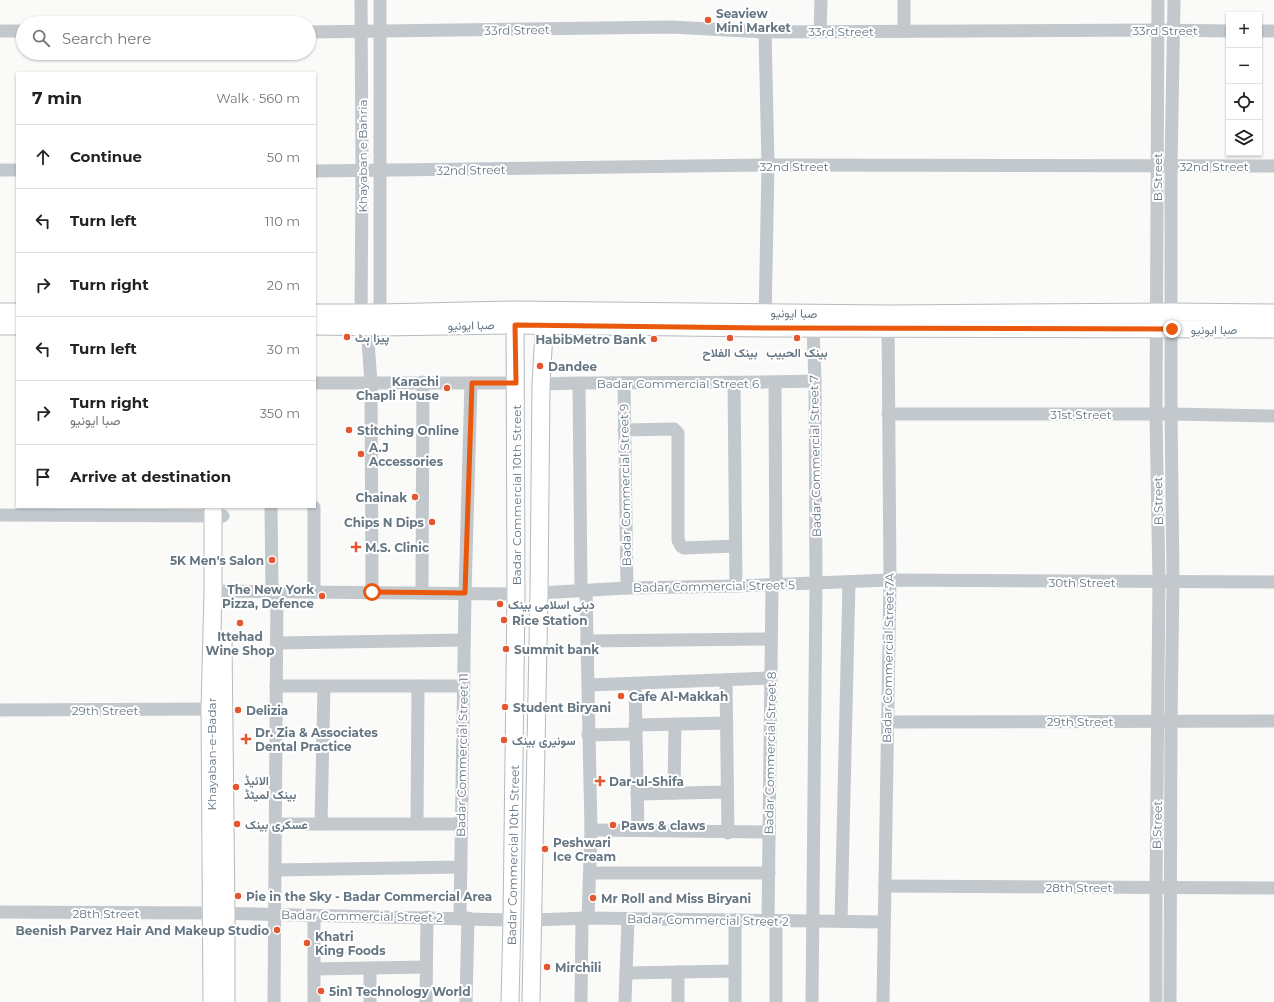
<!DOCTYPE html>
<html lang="en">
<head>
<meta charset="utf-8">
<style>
	body { margin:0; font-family:Montserrat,Vazirmatn,sans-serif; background:#f2f2f2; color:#222 }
	.controls { position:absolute; right:12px; top:12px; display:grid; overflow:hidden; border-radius:0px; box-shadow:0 1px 3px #0004 }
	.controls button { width:36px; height:36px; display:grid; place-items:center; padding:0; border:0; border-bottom:1px solid #e0e0e0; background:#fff; color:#222; font:20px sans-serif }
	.stop { position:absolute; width:12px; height:12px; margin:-9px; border:3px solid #ea580c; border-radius:50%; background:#fff }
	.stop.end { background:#ea580c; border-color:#fff; box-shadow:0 1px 4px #0008 }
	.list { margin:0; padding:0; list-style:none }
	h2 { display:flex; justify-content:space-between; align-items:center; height:52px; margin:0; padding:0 16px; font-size:17px }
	h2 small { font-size:13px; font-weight:400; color:#767676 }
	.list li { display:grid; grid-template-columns:26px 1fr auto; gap:12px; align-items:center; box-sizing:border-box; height:64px; padding:0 16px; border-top:1px solid #e0e0e0 }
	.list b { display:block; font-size:15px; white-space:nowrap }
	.list p { margin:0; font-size:13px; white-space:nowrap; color:#767676 }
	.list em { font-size:13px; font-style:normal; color:#767676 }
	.icon { flex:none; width:22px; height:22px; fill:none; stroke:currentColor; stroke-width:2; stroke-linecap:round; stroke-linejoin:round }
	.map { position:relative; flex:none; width:1274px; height:1002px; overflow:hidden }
	.search { position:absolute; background:#fff; box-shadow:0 1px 3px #0004; left:16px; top:16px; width:300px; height:44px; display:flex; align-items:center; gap:10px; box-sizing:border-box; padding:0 14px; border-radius:22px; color:#767676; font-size:15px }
	.panel { position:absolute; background:#fff; box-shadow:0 1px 3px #0004; left:16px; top:72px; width:300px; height:436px; border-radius:0px }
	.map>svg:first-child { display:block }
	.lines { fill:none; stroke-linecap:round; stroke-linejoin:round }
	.major-casing { stroke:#b5babe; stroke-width:19 }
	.minor { stroke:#c3c8cc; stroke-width:13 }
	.major { stroke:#fff; stroke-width:17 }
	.route { stroke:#ea580c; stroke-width:5 }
	.poi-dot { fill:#e4572e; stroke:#fff; stroke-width:1.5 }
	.labels { text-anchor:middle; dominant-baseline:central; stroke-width:4; stroke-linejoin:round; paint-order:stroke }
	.poi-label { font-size:12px; font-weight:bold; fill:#657683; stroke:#fff; text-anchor:start }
	.street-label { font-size:12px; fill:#657683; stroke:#fff }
</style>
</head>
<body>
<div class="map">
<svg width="1274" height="1002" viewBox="0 0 1274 1002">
	<rect width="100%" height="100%" fill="#fafaf8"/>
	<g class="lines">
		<g class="major-casing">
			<g id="major">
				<polyline points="0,312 17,312"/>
				<polyline points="315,313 380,313 515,310 888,314 1172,312 1274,313"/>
				<polyline points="0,326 17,326"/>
				<polyline points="315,326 380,327 515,325 765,328 1274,329"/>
				<polyline points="223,641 226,914 226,1002"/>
				<polyline points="212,1002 210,709 213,591 213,507"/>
				<polyline points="510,1002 512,920 516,594 515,314"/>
				<polyline points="531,1002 539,593 541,384 545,315"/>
			</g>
		</g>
		<g class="minor">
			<polyline points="361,0 362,171 361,322"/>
			<polyline points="904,0 904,31"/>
			<polyline points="0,31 23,31"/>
			<polyline points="820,31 821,0"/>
			<polyline points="1259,31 1274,31"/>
			<polyline points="309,32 671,27 765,32 1158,30 1229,31"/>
			<polyline points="765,32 768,165 765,322"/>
			<polyline points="0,170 17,170"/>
			<polyline points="315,171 768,165 1274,166"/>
			<polyline points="380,322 380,0"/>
			<polyline points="367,327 371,383 372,592"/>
			<polyline points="775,382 776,585"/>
			<polyline points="315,383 516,383"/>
			<polyline points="579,383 581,591"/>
			<polyline points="624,383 627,588"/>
			<polyline points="734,383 736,586"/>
			<path d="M 541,384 C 632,381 724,384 815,381"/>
			<polyline points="888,414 1171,414 1274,416"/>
			<polyline points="624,430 674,429 678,433 678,540 681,546 684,548 735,546"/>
			<polyline points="271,507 272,591"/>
			<polyline points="314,507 314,591"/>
			<polyline points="0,515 223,516"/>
			<polyline points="213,591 516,594"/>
			<polyline points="586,591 591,830 588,918"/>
			<polyline points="422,592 423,382"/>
			<polyline points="539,593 627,588 736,586 890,580 1274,582"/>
			<polyline points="587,641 771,639"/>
			<polyline points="277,643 464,640"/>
			<polyline points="726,680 728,833"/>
			<polyline points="635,684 638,830"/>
			<polyline points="588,685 771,678"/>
			<polyline points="276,686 464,686"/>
			<polyline points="0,710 210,709"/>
			<polyline points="887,722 1274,721"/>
			<polyline points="635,725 727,723"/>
			<polyline points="588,735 635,734"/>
			<polyline points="674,793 675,724"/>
			<polyline points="637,794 727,792"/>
			<polyline points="275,824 461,824"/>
			<polyline points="321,824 324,687"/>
			<polyline points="417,824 418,686"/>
			<polyline points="591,830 769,832"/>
			<polyline points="275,870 461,867"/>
			<polyline points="590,873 769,873"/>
			<polyline points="885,886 1274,888"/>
			<polyline points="0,912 212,913 512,920"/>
			<polyline points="314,916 314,1002"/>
			<polyline points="460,918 465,593 471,383"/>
			<polyline points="533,920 588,918 883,922"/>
			<polyline points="768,921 772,585"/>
			<polyline points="841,921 849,582"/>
			<polyline points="314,969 426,967"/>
			<polyline points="626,973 735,971"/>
			<polyline points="274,1002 277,591"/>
			<polyline points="370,1002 370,968"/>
			<polyline points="426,1002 427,917"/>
			<polyline points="466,1002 468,918"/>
			<polyline points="581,1002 582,918"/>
			<polyline points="625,1002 628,919"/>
			<polyline points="678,1002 678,972"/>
			<polyline points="735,1002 735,920"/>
			<polyline points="776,1002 776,921"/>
			<polyline points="812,1002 816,584 815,381 813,328"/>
			<polyline points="883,1002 890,580 888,320"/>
			<polyline points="1156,1002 1156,888 1159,582 1156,414 1158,0"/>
			<polyline points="1170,1002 1171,721 1173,581 1171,414 1171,166 1174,0"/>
		</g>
		<use href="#major" class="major"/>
	</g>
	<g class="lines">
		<polyline class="route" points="372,592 465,593 472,383 516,383 515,325 765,328 1172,329"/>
	</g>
	<g class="poi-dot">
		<circle cx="708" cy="20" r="4"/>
		<circle cx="347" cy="337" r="4"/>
		<circle cx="730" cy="338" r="4"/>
		<circle cx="797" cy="338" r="4"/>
		<circle cx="654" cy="339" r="4"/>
		<circle cx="540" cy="366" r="4"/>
		<circle cx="447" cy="388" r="4"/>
		<circle cx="349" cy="430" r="4"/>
		<circle cx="361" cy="454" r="4"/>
		<circle cx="415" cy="497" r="4"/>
		<circle cx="432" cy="522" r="4"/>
		<path d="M354 541h4v4h4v4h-4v4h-4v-4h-4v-4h4z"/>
		<circle cx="272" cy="560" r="4"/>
		<circle cx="322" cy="596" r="4"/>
		<circle cx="500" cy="604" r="4"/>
		<circle cx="504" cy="620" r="4"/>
		<circle cx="240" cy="623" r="4"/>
		<circle cx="506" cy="649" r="4"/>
		<circle cx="621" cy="696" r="4"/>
		<circle cx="505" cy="707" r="4"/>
		<circle cx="238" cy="710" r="4"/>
		<path d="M244 733h4v4h4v4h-4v4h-4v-4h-4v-4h4z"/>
		<circle cx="504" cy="740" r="4"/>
		<path d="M598 775h4v4h4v4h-4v4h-4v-4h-4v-4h4z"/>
		<circle cx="236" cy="787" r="4"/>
		<circle cx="237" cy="824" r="4"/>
		<circle cx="613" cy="825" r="4"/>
		<circle cx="545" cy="849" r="4"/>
		<circle cx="238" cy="896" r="4"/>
		<circle cx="593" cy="898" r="4"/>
		<circle cx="277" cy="930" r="4"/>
		<circle cx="307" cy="943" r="4"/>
		<circle cx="547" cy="967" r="4"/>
		<circle cx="321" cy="991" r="4"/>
	</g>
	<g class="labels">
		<g class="poi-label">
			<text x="716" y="13">Seaview<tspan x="716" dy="14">Mini Market</tspan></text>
			<text x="355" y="337">پیزا ہٹ</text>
			<text x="646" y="339" text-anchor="end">HabibMetro Bank</text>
			<text x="730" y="352" text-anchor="middle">بینک الفلاح</text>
			<text x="797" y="352" text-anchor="middle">بينک الحبيب</text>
			<text x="548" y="366">Dandee</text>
			<text x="439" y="381" text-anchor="end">Karachi<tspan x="439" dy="14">Chapli House</tspan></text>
			<text x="357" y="430">Stitching Online</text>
			<text x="369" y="447">A.J<tspan x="369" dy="14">Accessories</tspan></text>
			<text x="407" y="497" text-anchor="end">Chainak</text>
			<text x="424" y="522" text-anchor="end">Chips N Dips</text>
			<text x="365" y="547">M.S. Clinic</text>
			<text x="264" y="560" text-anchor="end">5K Men's Salon</text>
			<text x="314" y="589" text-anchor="end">The New York<tspan x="314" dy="14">Pizza, Defence</tspan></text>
			<text x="508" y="604">دبئی اسلامی بینک</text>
			<text x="512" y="620">Rice Station</text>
			<text x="240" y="636" text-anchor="middle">Ittehad<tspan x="240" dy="14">Wine Shop</tspan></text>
			<text x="514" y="649">Summit bank</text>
			<text x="629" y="696">Cafe Al-Makkah</text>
			<text x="513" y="707">Student Biryani</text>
			<text x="246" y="710">Delizia</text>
			<text x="255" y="732">Dr. Zia &amp; Associates<tspan x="255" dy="14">Dental Practice</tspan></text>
			<text x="512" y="740">سونیری بینک</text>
			<text x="244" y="780">الائیڈ<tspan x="244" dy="14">بینک لمیٹڈ</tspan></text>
			<text x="609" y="781">Dar-ul-Shifa</text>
			<text x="245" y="824">عسکری بینک</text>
			<text x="621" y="825">Paws &amp; claws</text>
			<text x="553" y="842">Peshwari<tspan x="553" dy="14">Ice Cream</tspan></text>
			<text x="246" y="896">Pie in the Sky - Badar Commercial Area</text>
			<text x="601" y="898">Mr Roll and Miss Biryani</text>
			<text x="269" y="930" text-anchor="end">Beenish Parvez Hair And Makeup Studio</text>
			<text x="315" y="936">Khatri<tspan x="315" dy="14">King Foods</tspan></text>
			<text x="555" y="967">Mirchili</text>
			<text x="329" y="991">5in1 Technology World</text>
		</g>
		<g class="street-label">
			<text transform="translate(517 30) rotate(-1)">33rd Street</text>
			<text x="1165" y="30">33rd Street</text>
			<text x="841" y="31">33rd Street</text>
			<text transform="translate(362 156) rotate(-90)">Khayaban e Bahria</text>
			<text x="794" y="166">32nd Street</text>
			<text x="1214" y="166">32nd Street</text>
			<text transform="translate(471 170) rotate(-1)">32nd Street</text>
			<text transform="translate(1157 177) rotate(-90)">B Street</text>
			<text transform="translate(794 313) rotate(1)">صبا ایونیو</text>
			<text transform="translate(471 325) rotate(-1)">صبا ایونیو</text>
			<text x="1214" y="329">صبا ایونیو</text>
			<text x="678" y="383">Badar Commercial Street 6</text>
			<text x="1081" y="414">31st Street</text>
			<text transform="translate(815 456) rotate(-91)">Badar Commercial Street 7</text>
			<text transform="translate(625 485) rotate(-91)">Badar Commercial Street 9</text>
			<text transform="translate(516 495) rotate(-90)">Badar Commercial 10th Street</text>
			<text transform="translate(1158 501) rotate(-91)">B Street</text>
			<text x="1082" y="582">30th Street</text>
			<text transform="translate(714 586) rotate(-1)">Badar Commercial Street 5</text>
			<text transform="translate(888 658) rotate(-89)">Badar Commercial Street 7A</text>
			<text x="105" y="710">29th Street</text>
			<text x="1080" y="721">29th Street</text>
			<text transform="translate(770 753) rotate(-89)">Badar Commercial Street 8</text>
			<text transform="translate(211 754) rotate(-90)">Khayaban-e-Badar</text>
			<text transform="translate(462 755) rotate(-89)">Badar Commercial Street 11</text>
			<text transform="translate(1157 825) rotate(-89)">B Street</text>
			<text transform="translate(513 855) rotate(-89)">Badar Commercial 10th Street</text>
			<text x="1079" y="887">28th Street</text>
			<text x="106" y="913">28th Street</text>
			<text transform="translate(362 916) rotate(1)">Badar Commercial Street 2</text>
			<text transform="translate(708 920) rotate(1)">Badar Commercial Street 2</text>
		</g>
	</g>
</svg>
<div class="controls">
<button>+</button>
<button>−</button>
<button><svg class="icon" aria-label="locate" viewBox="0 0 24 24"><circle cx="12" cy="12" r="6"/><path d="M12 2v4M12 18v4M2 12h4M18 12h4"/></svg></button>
<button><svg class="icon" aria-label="layers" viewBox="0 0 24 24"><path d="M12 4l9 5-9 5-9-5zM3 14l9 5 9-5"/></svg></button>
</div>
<div class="stop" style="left:372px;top:592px"></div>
<div class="stop end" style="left:1172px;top:329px"></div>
<div class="search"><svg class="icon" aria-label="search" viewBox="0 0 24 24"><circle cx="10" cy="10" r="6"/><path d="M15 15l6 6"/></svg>Search here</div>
<section class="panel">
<h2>7 min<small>Walk · 560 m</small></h2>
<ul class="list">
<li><svg class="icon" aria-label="ahead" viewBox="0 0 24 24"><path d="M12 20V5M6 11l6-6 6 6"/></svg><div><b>Continue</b></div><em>50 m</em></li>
<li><svg class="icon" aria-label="left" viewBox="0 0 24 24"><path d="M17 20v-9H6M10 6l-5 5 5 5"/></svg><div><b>Turn left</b></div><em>110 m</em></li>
<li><svg class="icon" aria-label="right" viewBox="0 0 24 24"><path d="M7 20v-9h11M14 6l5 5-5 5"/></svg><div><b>Turn right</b></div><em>20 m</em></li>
<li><svg class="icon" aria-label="left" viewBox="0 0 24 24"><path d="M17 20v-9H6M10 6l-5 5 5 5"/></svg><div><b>Turn left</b></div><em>30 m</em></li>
<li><svg class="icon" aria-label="right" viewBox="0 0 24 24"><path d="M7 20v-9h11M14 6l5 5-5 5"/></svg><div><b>Turn right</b><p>صبا ایونیو</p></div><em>350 m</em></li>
<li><svg class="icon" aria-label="arrive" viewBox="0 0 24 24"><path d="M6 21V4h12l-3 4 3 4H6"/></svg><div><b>Arrive at destination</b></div></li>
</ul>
</section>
</div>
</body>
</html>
